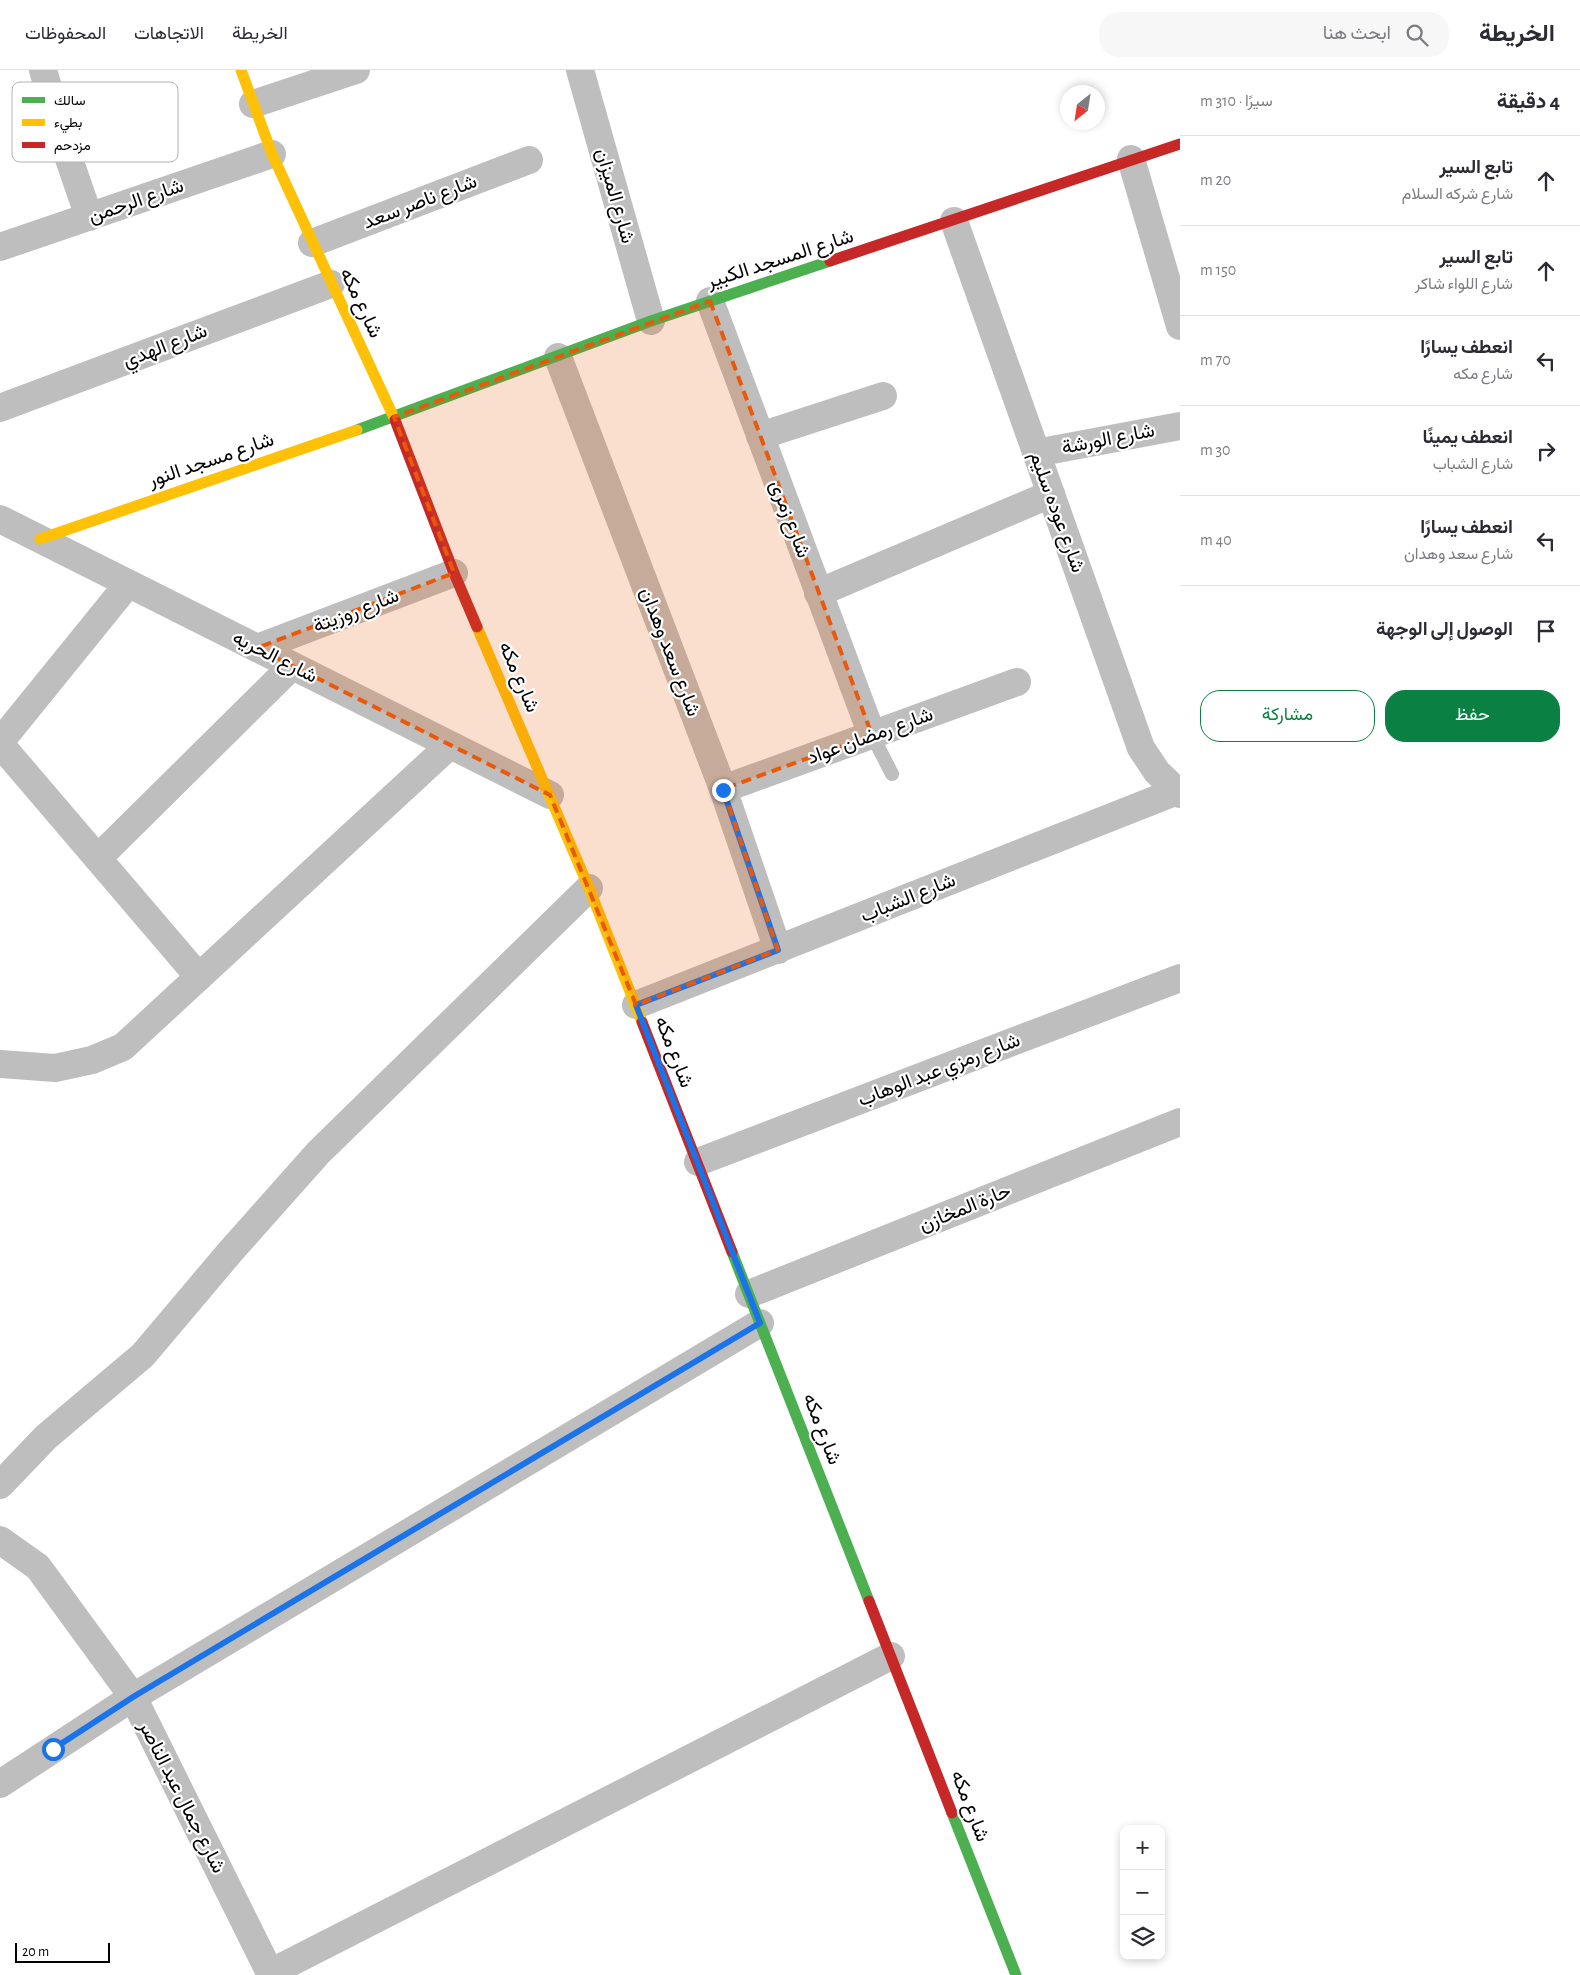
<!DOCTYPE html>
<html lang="ar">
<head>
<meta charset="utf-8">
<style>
	body { margin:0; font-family:"Alegreya Sans",Vazirmatn,sans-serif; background:#f7f7f7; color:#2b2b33; direction:rtl }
	.controls { position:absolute; right:15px; bottom:15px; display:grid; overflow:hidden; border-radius:10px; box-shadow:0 2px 8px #0003 }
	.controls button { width:45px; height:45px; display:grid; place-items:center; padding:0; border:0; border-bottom:1px solid #e1e1e2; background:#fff; color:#2b2b33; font:25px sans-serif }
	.compass { position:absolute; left:1060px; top:15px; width:45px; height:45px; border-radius:50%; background:#fff; box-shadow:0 2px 8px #0003; rotate:210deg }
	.scale { position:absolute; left:15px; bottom:12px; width:95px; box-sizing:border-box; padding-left:5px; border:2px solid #000; border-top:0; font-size:14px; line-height:18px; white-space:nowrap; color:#000; -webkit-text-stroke:4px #fff; paint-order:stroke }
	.stop { position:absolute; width:15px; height:15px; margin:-11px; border:4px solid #1a73e8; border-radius:50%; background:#fff }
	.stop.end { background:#1a73e8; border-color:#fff; box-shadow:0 1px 5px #0008 }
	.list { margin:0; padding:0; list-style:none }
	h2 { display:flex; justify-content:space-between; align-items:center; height:65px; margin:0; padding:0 20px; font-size:21px }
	h2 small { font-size:16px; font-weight:400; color:#7c7c81 }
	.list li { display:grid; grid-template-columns:32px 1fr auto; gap:15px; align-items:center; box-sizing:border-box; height:90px; padding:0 20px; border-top:1px solid #e1e1e2 }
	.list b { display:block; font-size:19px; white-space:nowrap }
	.list p { margin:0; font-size:16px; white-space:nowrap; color:#7c7c81 }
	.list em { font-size:16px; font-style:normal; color:#7c7c81 }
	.actions { display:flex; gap:10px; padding:15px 20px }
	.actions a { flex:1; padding:11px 0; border:1px solid #0b8043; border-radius:20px; text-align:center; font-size:18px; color:#0b8043 }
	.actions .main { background:#0b8043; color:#fff }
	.icon { flex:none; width:28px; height:28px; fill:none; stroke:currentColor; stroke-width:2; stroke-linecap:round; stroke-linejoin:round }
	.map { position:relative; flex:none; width:1180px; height:1905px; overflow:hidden; direction:ltr }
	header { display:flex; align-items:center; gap:30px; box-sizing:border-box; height:70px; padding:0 25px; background:#fff; border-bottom:1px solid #e1e1e2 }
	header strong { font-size:24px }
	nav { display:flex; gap:28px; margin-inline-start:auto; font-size:18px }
	.search { width:350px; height:45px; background:#f7f7f7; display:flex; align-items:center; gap:12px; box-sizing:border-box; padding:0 18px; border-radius:20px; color:#7c7c81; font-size:19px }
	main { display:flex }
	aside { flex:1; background:#fff }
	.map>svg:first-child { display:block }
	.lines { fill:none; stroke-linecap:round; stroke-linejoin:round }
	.lane { stroke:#bebebe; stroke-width:14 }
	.street { stroke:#bebebe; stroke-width:28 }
	.fast { stroke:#4caf50; stroke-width:11 }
	.slow { stroke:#ffc107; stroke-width:11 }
	.jam { stroke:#c62828; stroke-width:11 }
	.route { stroke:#1a73e8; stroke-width:6 }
	.marked { fill:#e8590c; fill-opacity:0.2; stroke:#e8590c; stroke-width:4; stroke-dasharray:10 6; stroke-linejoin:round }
	.labels { text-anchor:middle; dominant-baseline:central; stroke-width:4.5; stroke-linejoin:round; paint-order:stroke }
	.street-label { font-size:20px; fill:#000; stroke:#fff }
	.key { fill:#fff; stroke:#b2b2b2; stroke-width:1 }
	.key-label { font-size:14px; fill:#000 }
</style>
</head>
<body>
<header>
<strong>الخريطة</strong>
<div class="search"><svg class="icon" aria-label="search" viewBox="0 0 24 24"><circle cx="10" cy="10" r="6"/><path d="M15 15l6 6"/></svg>ابحث هنا</div>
<nav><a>الخريطة</a><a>الاتجاهات</a><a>المحفوظات</a></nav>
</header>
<main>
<aside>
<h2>4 دقيقة<small>سيرًا · 310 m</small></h2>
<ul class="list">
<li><svg class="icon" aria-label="ahead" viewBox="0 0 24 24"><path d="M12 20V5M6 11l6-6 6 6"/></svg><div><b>تابع السير</b><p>شارع شركه السلام</p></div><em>20 m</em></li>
<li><svg class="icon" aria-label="ahead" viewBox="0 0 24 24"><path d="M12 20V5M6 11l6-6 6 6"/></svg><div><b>تابع السير</b><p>شارع اللواء شاكر</p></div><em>150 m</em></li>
<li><svg class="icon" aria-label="left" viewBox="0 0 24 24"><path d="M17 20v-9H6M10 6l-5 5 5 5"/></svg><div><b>انعطف يسارًا</b><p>شارع مكه</p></div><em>70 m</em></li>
<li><svg class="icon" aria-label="right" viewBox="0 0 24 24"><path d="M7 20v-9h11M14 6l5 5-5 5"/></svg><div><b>انعطف يمينًا</b><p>شارع الشباب</p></div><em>30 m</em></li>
<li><svg class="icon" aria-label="left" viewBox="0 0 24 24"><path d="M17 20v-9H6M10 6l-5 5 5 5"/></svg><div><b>انعطف يسارًا</b><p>شارع سعد وهدان</p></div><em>40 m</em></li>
<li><svg class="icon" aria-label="arrive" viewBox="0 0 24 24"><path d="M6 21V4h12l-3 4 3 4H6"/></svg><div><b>الوصول إلى الوجهة</b></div></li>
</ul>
<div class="actions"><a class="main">حفظ</a><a>مشاركة</a></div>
</aside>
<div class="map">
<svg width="1180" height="1905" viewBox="0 0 1180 1905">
	<rect width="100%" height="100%" fill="#fff"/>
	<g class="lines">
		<polyline class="lane" points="872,665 892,704"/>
		<g class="street">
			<polyline points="43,0 68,86 89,147"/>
			<polyline points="580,0 651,251"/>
			<polyline points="253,34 356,0"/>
			<polyline points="1131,89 1180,256"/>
			<polyline points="954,151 1141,678 1157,702 1180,724"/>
			<polyline points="312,173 529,90"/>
			<polyline points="0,177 272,84"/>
			<polyline points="710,231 872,665"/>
			<polyline points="558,287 723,719 778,880"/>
			<polyline points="0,338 331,214"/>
			<polyline points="760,366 883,326"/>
			<polyline points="1036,383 1180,356"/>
			<polyline points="0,449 550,725"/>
			<polyline points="818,523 1051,424"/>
			<polyline points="257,578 454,503"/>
			<polyline points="0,672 128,514"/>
			<polyline points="0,674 199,907"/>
			<polyline points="723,719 1017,612"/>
			<polyline points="98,788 292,596"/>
			<polyline points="636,935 1180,720"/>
			<polyline points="0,994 55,998 92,990 123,977 450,675"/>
			<polyline points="698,1092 1180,908"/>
			<polyline points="749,1224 1180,1052"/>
			<polyline points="0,1415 46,1367 143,1285 230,1182 318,1083 589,818"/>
			<polyline points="0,1470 38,1497 133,1627 271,1905"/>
			<polyline points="0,1714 133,1627 760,1253"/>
			<polyline points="270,1903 891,1586"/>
		</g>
		<g class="fast">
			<polyline points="357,360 651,251 830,191"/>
			<polyline points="732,1182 869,1531"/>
			<polyline points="952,1743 1016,1905"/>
		</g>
		<g class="slow">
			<polyline points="241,0 272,84 395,350"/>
			<polyline points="40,469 357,360"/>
			<polyline points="477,557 589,818 642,952"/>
		</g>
		<g class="jam">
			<polyline points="830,191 1180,74"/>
			<polyline points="395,350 454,503 477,557"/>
			<polyline points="642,952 732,1182"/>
			<polyline points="869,1531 952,1743"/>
		</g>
	</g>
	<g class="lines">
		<polyline class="route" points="53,1679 133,1627 760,1253 636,935 778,880 723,720"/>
	</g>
	<path class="marked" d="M 710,231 L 872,665 L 723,719 L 778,880 L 636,935 L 550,725 L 257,578 L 454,503 L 394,347 Z"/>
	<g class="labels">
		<g class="street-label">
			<text transform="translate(615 126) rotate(74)">شارع الميزان</text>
			<text transform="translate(136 131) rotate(-19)">شارع الرحمن</text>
			<text transform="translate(420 132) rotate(-21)">شارع ناصر سعد</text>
			<text transform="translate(780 189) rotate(-18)">شارع المسجد الكبير</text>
			<text transform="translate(361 233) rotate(65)">شارع مكه</text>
			<text transform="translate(165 276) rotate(-21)">شارع الهدي</text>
			<text transform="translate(1108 369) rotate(-11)">شارع الورشة</text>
			<text transform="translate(211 390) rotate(-19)">شارع مسجد النور</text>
			<text transform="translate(1057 442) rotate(70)">شارع عوده سليم</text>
			<text transform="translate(790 449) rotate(69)">شارع زمرى</text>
			<text transform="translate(356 541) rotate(-21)">شارع روزيتة</text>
			<text transform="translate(670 582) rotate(69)">شارع سعد وهدان</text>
			<text transform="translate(275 587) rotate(27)">شارع الحريه</text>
			<text transform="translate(519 607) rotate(67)">شارع مكه</text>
			<text transform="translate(870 666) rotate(-20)">شارع رمضان عواد</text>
			<text transform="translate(908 828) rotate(-22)">شارع الشباب</text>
			<text transform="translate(674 982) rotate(69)">شارع مكه</text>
			<text transform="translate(939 1000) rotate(-21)">شارع رمزي عبد الوهاب</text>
			<text transform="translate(965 1138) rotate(-22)">حارة المخازن</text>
			<text transform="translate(822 1359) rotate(69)">شارع مكه</text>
			<text transform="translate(182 1727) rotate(63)">شارع جمال عبد الناصر</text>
			<text transform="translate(970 1736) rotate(69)">شارع مكه</text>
		</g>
	</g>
	<rect x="12" y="12" width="166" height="80" rx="8" class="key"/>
	<rect x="22" y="27" width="23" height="6" fill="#4caf50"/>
	<rect x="22" y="49" width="23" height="7" fill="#ffc107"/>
	<rect x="22" y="72" width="23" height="6" fill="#c62828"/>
	<g class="key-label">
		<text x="54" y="35">سالك</text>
		<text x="54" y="57">بطيء</text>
		<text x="54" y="80">مزدحم</text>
	</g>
</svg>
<div class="controls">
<button>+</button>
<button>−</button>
<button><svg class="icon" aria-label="layers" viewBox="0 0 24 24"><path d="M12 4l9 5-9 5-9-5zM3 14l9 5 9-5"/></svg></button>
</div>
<svg class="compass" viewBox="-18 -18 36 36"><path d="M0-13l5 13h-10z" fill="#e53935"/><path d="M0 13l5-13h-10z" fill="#7c7c81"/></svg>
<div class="scale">20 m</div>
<div class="stop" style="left:53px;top:1679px"></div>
<div class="stop end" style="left:723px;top:720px"></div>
</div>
</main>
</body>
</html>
